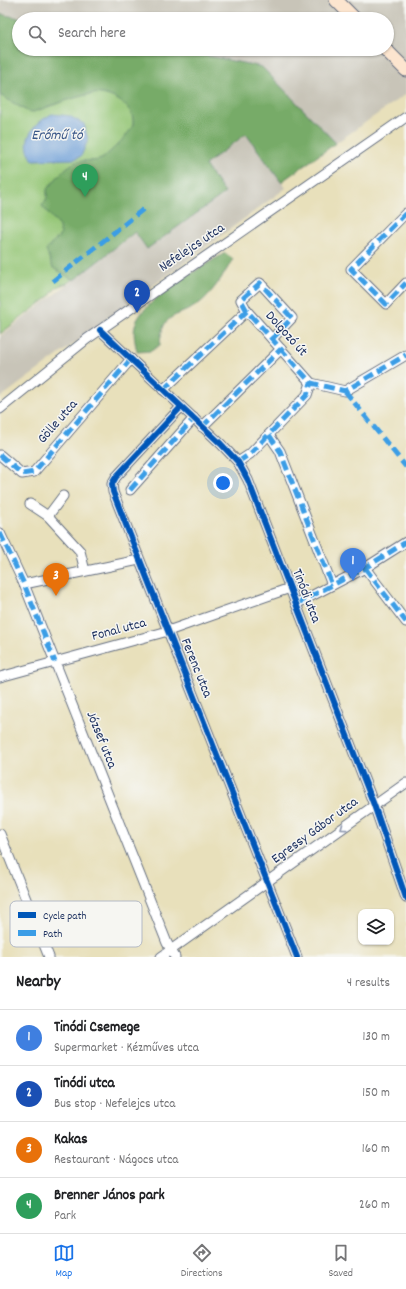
<!DOCTYPE html>
<html lang="en">
<head>
<meta charset="utf-8">
<style>
	body { margin:0; font-family:Dekko,sans-serif; background:#f6f6f6; color:#202124 }
	.controls { position:absolute; right:12px; bottom:12px; display:grid; overflow:hidden; border-radius:8px; box-shadow:0 1px 3px #0004 }
	.controls button { width:36px; height:36px; display:grid; place-items:center; padding:0; border:0; border-bottom:1px solid #e0e0e0; background:#fff; color:#202124; font:20px sans-serif }
	.you { position:absolute; left:223px; top:483px; width:14px; height:14px; margin:-10px; border:3px solid #fff; border-radius:50%; background:#1a73e8; box-shadow:0 0 0 6px #1a73e833 }
	.badge { display:grid; place-items:center; width:26px; height:26px; border-radius:50%; background:#1a73e8; color:#fff; font-size:13px; font-weight:700 }
	.pin { position:absolute; translate:-50% -33px; filter:drop-shadow(0 1px 2px #0008) }
	.pin::after { content:''; position:absolute; top:21px; width:14px; height:12px; background:inherit; clip-path:polygon(0 0,100% 0,50% 100%) }
	.list { margin:0; padding:0; list-style:none }
	h2 { display:flex; justify-content:space-between; align-items:center; height:52px; margin:0; padding:0 16px; font-size:17px }
	h2 small { font-size:13px; font-weight:400; color:#757577 }
	.list li { display:grid; grid-template-columns:26px 1fr auto; gap:12px; align-items:center; box-sizing:border-box; height:56px; padding:0 16px; border-top:1px solid #e0e0e0 }
	.list b { display:block; font-size:15px; white-space:nowrap }
	.list p { margin:0; font-size:13px; white-space:nowrap; color:#757577 }
	.list em { font-size:13px; font-style:normal; color:#757577 }
	.icon { flex:none; width:22px; height:22px; fill:none; stroke:currentColor; stroke-width:2; stroke-linecap:round; stroke-linejoin:round }
	.map { position:relative; flex:none; width:406px; height:957px; overflow:hidden }
	.search { position:absolute; background:#fff; box-shadow:0 1px 3px #0004; left:12px; right:12px; top:12px; height:44px; display:flex; align-items:center; gap:10px; box-sizing:border-box; padding:0 14px; border-radius:22px; color:#757577; font-size:15px }
	.sheet { height:276px; background:#fff }
	nav { display:flex; justify-content:space-around; align-items:center; box-sizing:border-box; height:56px; border-top:1px solid #e0e0e0; background:#fff; font-size:11px; color:#757577 }
	nav a { display:grid; justify-items:center; gap:2px }
	nav .on { color:#1a73e8 }
	.map>svg:first-child { display:block }
	.industrial { fill:#c8c4b8 }
	.green { fill:#94c676; stroke:#587a6a }
	.forest { fill:#77ab67; stroke:#496d62 }
	.water { fill:#6d9ed7; stroke:#44669a }
	.lines { fill:none; stroke-linecap:round; stroke-linejoin:round }
	.street-casing { stroke:#636d7f; stroke-width:11 }
	.secondary-casing { stroke:#636d7f; stroke-width:15 }
	.street { stroke:#fff; stroke-width:9 }
	.secondary { stroke:#fce5cf; stroke-width:13 }
	.quiet { stroke:#3b9de6; stroke-width:5; stroke-dasharray:10 5; stroke-linecap:butt }
	.cycleway-casing { stroke:#f6f6f2; stroke-width:8 }
	.cycleway { stroke:#0057b8; stroke-width:6 }
	.oneway { stroke:#8d97ae }
	.labels { text-anchor:middle; dominant-baseline:central; stroke-width:3; stroke-linejoin:round; paint-order:stroke }
	.street-label { font-size:14px; fill:#1b2f5e; stroke:#f6f6f2 }
	.water-label { font-size:15px; font-style:italic; fill:#385688; stroke:#f6f6f2 }
	.key { fill:#f6f6f2; stroke:#b4bac6; stroke-width:1 }
	.key-label { font-size:11px; fill:#1b2f5e }
</style>
</head>
<body>
<div class="map">
<svg width="406" height="957" viewBox="0 0 406 957">
	<rect width="100%" height="100%" fill="#f6f6f2"/>
	<filter id="ink" filterUnits="userSpaceOnUse"><feTurbulence type="fractalNoise" baseFrequency=".025" numOctaves="2"/><feDisplacementMap in="SourceGraphic" scale="8" xChannelSelector="R" yChannelSelector="G"/><feConvolveMatrix kernelMatrix="1 2 1 2 8 2 1 2 1" color-interpolation-filters="sRGB"/></filter>
	<filter id="wash" filterUnits="userSpaceOnUse"><feTurbulence type="fractalNoise" baseFrequency=".012" numOctaves="4" result="noise"/><feDisplacementMap in="SourceGraphic" scale="16" xChannelSelector="R" yChannelSelector="G"/><feGaussianBlur stdDeviation="0.9" result="paint"/><feColorMatrix in="noise" values="0 0 0 0 0 0 0 0 0 0 0 0 0 0 0 0 0 1.4 0 .05"/><feComposite in="paint" operator="in"/></filter>
	<g filter="url(#wash)">
		<rect width="100%" height="100%" fill="#e8e0bb"/>
		<g class="industrial">
			<polygon points="0,0 406,0 406,94 336,143 262,67 176,49 387,49 387,19 28,19 0,13"/>
			<polygon points="247,134 286,188 0,398 0,336 136,232 147,249 225,193 205,165"/>
		</g>
		<path class="green" d="M 0,18 L 19,49 L 150,49 L 203,164 L 137,230 L 66,284 C 58,285 54,289 50,296 L 0,334 Z"/>
		<g class="forest">
			<path d="M 0,14 L 25,19 L 19,19 L 19,49 L 175,49 L 262,67 L 336,143 L 281,182 L 246,134 L 205,165 L 225,193 L 147,249 L 135,232 L 74,280 L 53,268 L 46,250 L 61,234 L 58,224 L 42,206 L 47,198 L 47,189 C 56,180 65,166 76,162 C 84,159 96,163 103,158 C 110,152 132,132 133,124 C 135,104 107,91 91,94 C 70,98 49,107 30,113 L 0,95 Z"/>
			<path d="M 225,253 L 233,259 C 225,273 214,291 201,302 C 178,320 162,309 160,345 L 151,351 L 137,352 C 135,342 133,335 135,325 C 142,300 202,267 225,253 Z"/>
		</g>
		<path class="water" d="M 52,114 L 69,116 L 84,124 L 88,140 L 81,156 L 75,159 L 33,160 C 19,141 33,124 52,114 Z"/>
	</g>
	<g filter="url(#ink)">
		<g class="lines">
			<g class="street-casing">
				<g id="street">
					<polyline points="406,213 351,269 386,304 406,283"/>
					<polyline points="247,311 241,300 260,283 292,318 272,339"/>
					<polyline points="100,330 221,444 238,462 248,480 374,805 406,898"/>
					<polyline points="163,390 247,311 311,383 345,391 406,355"/>
					<polyline points="181,407 116,477 112,484 113,492 297,957"/>
					<polyline points="0,409 87,339 406,117"/>
					<polyline points="202,427 281,349"/>
					<polyline points="269,435 280,451 332,585"/>
					<polyline points="0,455 22,474 34,472 131,359"/>
					<polyline points="238,462 250,454 307,395 311,383"/>
					<polyline points="130,490 194,418"/>
					<polyline points="30,504 48,516 80,551 85,571"/>
					<polyline points="48,516 63,496"/>
					<polyline points="0,533 24,584 167,943 175,957"/>
					<polyline points="365,568 406,622"/>
					<polyline points="24,584 139,560"/>
					<polyline points="296,604 365,568 406,542"/>
					<polyline points="0,677 168,631 290,588"/>
					<polyline points="0,834 49,957"/>
					<polyline points="161,957 406,783"/>
				</g>
			</g>
			<g class="secondary-casing">
				<g id="secondary">
					<polyline points="336,0 355,19"/>
					<polyline points="385,49 406,70"/>
				</g>
			</g>
			<use href="#street" class="street"/>
			<use href="#secondary" class="secondary"/>
			<g class="quiet">
				<polyline points="406,213 351,269 386,304 406,283"/>
				<polyline points="53,281 146,207"/>
				<polyline points="247,311 241,300 260,283 292,318 272,339"/>
				<polyline points="163,390 247,311 311,383 345,391 406,355"/>
				<polyline points="345,391 406,467"/>
				<polyline points="202,427 281,349"/>
				<polyline points="269,435 280,451 332,585"/>
				<polyline points="0,455 22,474 34,472 131,359"/>
				<polyline points="238,462 250,454 307,395 311,383"/>
				<polyline points="130,490 194,418"/>
				<polyline points="0,533 24,584 55,662"/>
				<polyline points="365,568 406,622"/>
				<polyline points="296,604 365,568 406,542"/>
			</g>
			<g class="cycleway-casing">
				<g id="cycleway">
					<polyline points="100,330 221,444 238,462 248,480 374,805 406,898"/>
					<polyline points="181,407 116,477 112,484 113,492 297,957"/>
				</g>
			</g>
			<use href="#cycleway" class="cycleway"/>
		</g>
		<defs><path id="oneway-chevron" d="M-2-3.5L2.5 0L-2 3.5" fill="none" stroke-width="1.6" stroke-linecap="round" stroke-linejoin="round"/></defs>
		<use class="oneway" href="#oneway-chevron" transform="translate(343 828) rotate(144)"/>
	</g>
	<g class="labels">
		<g class="street-label">
			<text transform="translate(192 248) rotate(-34)">Nefelejcs utca</text>
			<text transform="translate(286 334) rotate(48)">Dolgozó út</text>
			<text transform="translate(58 422) rotate(-49)">Gölle utca</text>
			<text transform="translate(306 596) rotate(69)">Tinódi utca</text>
			<text transform="translate(119 630) rotate(-15)">Fonal utca</text>
			<text transform="translate(196 668) rotate(68)">Ferenc utca</text>
			<text transform="translate(101 740) rotate(68)">József utca</text>
			<text transform="translate(315 831) rotate(-36)">Egressy Gábor utca</text>
		</g>
		<g class="water-label">
			<text x="57" y="136">Erőmű tó</text>
		</g>
	</g>
	<rect x="10" y="901" width="132" height="46" rx="6" class="key"/>
	<rect x="18" y="912" width="18" height="6" fill="#0057b8"/>
	<rect x="18" y="930" width="18" height="6" fill="#3b9de6"/>
	<g class="key-label">
		<text x="43" y="919">Cycle path</text>
		<text x="43" y="937">Path</text>
	</g>
</svg>
<div class="controls">
<button><svg class="icon" aria-label="layers" viewBox="0 0 24 24"><path d="M12 4l9 5-9 5-9-5zM3 14l9 5 9-5"/></svg></button>
</div>
<div class="you"></div>
<div class="pin badge" style="left:353px;top:581px;background:#3f7fe0">1</div>
<div class="pin badge" style="left:137px;top:313px;background:#1a4fb4">2</div>
<div class="pin badge" style="left:56px;top:596px;background:#e8710a">3</div>
<div class="pin badge" style="left:85px;top:197px;background:#2e9e5b">4</div>
<div class="search"><svg class="icon" aria-label="search" viewBox="0 0 24 24"><circle cx="10" cy="10" r="6"/><path d="M15 15l6 6"/></svg>Search here</div>
</div>
<section class="sheet">
<h2>Nearby<small>4 results</small></h2>
<ul class="list">
<li><span class="badge" style="background:#3f7fe0">1</span><div><b>Tinódi Csemege</b><p>Supermarket · Kézműves utca</p></div><em>130 m</em></li>
<li><span class="badge" style="background:#1a4fb4">2</span><div><b>Tinódi utca</b><p>Bus stop · Nefelejcs utca</p></div><em>150 m</em></li>
<li><span class="badge" style="background:#e8710a">3</span><div><b>Kakas</b><p>Restaurant · Nágocs utca</p></div><em>160 m</em></li>
<li><span class="badge" style="background:#2e9e5b">4</span><div><b>Brenner János park</b><p>Park</p></div><em>260 m</em></li>
</ul>
</section>
<nav>
<a class="on"><svg class="icon" aria-label="map" viewBox="0 0 24 24"><path d="M3 6l6-2 6 2 6-2v14l-6 2-6-2-6 2zM9 4v14M15 6v14"/></svg>Map</a>
<a><svg class="icon" aria-label="directions" viewBox="0 0 24 24"><path d="M12 3l9 9-9 9-9-9zM9 14v-3h6M13 9l2 2-2 2"/></svg>Directions</a>
<a><svg class="icon" aria-label="saved" viewBox="0 0 24 24"><path d="M7 4h10v16l-5-4-5 4z"/></svg>Saved</a>
</nav>
</body>
</html>
